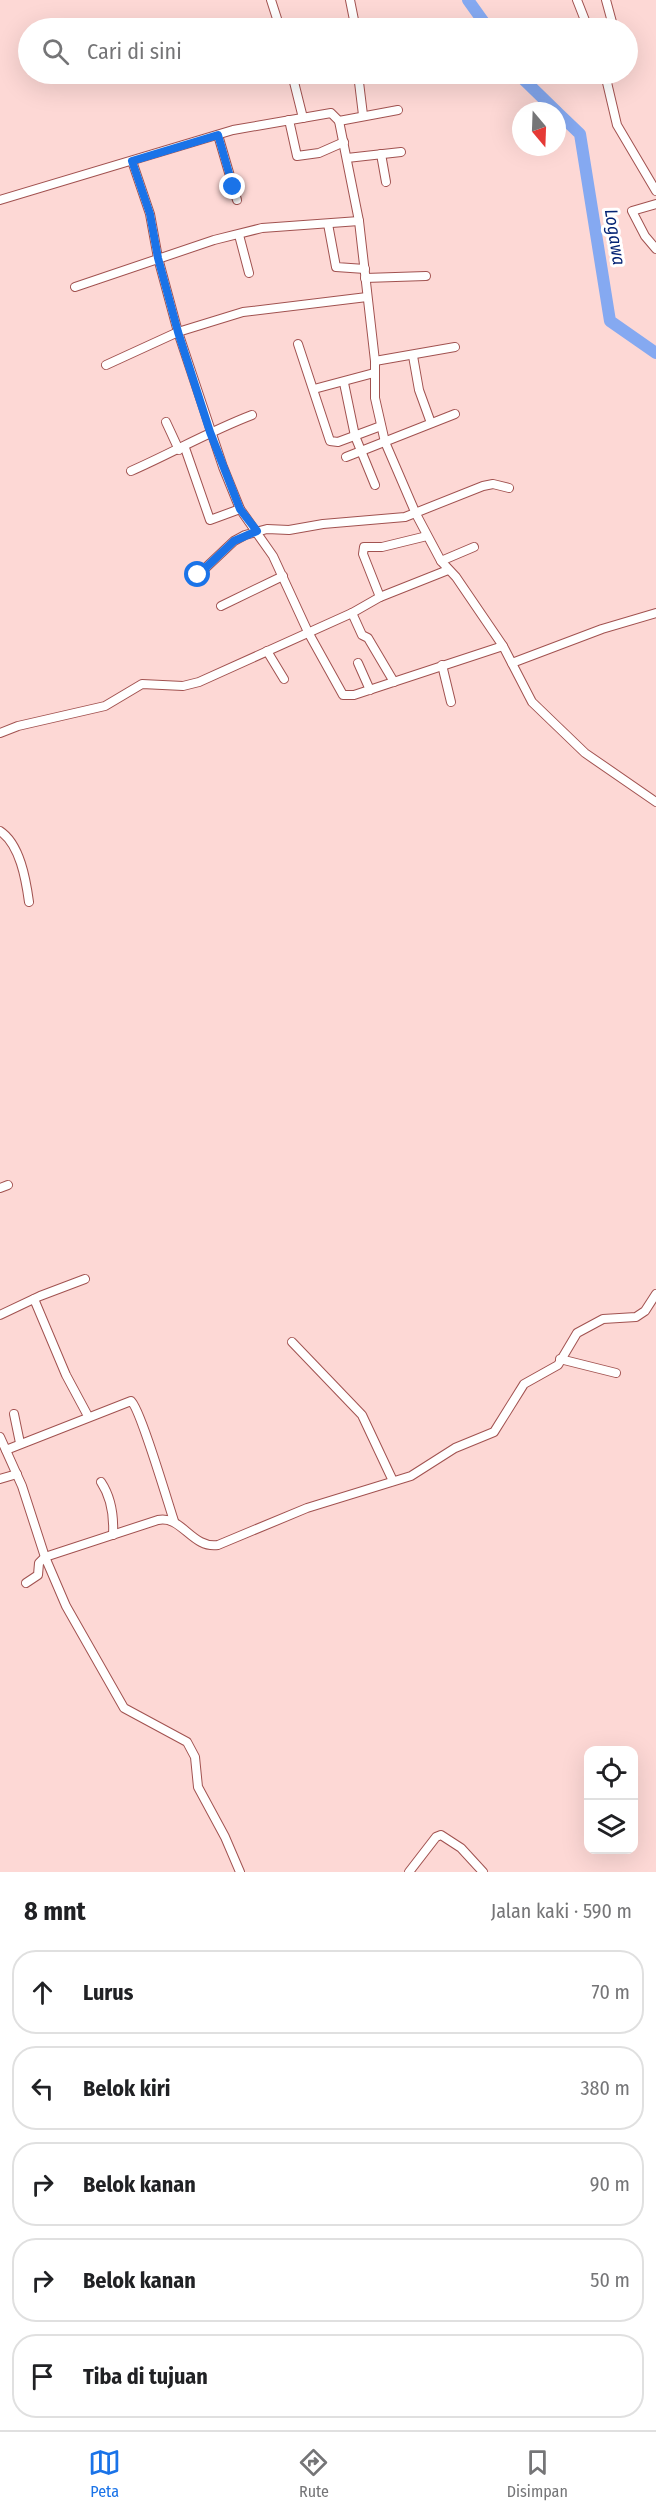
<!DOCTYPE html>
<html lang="id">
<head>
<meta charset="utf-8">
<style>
	body { margin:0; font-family:"Fira Sans Condensed",sans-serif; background:#f6f6f6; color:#202124 }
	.controls { position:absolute; right:18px; bottom:18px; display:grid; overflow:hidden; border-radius:12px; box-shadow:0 6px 24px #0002 }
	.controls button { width:54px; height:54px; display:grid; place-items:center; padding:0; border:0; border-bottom:2px solid #e0e0e0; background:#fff; color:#202124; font:30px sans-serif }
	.compass { position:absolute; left:512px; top:102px; width:54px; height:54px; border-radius:50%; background:#fff; box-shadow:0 6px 24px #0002; rotate:161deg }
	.stop { position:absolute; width:18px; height:18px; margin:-14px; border:4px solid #1a73e8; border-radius:50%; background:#fff }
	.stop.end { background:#1a73e8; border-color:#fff; box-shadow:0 2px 6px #0008 }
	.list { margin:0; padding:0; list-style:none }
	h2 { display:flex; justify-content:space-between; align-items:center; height:78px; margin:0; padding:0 24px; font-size:26px }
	h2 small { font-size:20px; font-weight:400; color:#757577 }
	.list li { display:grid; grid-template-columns:39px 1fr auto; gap:18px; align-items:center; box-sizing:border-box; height:84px; margin:0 12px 12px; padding:0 12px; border:2px solid #e0e0e0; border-radius:24px }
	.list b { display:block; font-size:22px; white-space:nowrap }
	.list em { font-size:20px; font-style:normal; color:#757577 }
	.icon { flex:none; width:33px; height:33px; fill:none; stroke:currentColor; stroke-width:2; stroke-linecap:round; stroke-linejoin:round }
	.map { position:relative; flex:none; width:656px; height:1872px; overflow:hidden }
	.search { position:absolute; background:#fff; box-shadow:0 6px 24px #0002; left:18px; right:18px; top:18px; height:66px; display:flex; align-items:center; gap:15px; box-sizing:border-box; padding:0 21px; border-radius:33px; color:#757577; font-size:22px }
	.sheet { height:558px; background:#fff }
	nav { display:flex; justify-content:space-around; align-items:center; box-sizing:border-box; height:84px; border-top:2px solid #e0e0e0; background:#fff; font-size:16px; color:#757577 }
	nav a { display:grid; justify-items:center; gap:3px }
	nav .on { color:#1a73e8 }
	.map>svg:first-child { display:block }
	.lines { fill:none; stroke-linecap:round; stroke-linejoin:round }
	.river { stroke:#85a9f1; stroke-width:12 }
	.street-casing { stroke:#a15250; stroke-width:10 }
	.street { stroke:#fff; stroke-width:8 }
	.route { stroke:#1a73e8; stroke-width:8 }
	.labels { text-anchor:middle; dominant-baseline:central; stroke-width:6; stroke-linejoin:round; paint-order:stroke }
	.water-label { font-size:18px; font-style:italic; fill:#042374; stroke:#fff }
</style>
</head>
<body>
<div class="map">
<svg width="656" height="1872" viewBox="0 0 656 1872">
	<rect width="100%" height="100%" fill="#fdd8d5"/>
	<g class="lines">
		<g class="river">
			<polyline points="468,0 488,28"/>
			<polyline points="518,74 556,111"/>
			<polyline points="557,112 580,134 610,321 656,353"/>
		</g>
		<g class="street-casing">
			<g id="street">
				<polyline points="271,0 280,28"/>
				<polyline points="577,0 588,28"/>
				<polyline points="606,0 612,22"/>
				<polyline points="349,25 354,20 350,0"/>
				<polyline points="335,28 349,25 350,28"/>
				<polyline points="292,74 303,118"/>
				<polyline points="358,74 363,115"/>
				<polyline points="605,74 617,125 656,191"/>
				<polyline points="289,120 297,156 319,153 344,142"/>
				<polyline points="339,121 398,110"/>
				<polyline points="218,135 237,200"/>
				<polyline points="381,154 386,182"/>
				<polyline points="347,158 401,152"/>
				<polyline points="132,161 150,214 158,258 178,332 223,467 240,509 273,556 308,632 343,695 354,695 503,646"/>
				<polyline points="0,200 233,130 331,113 339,121 359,221 375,361 375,398 385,442 416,514 441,561 456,577 503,646 532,702 585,753 656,802"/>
				<polyline points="656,204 632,211 645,236 656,249"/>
				<polyline points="328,224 336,267 365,269"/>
				<polyline points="239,235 249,273"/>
				<polyline points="365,278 426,276"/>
				<polyline points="75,287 214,240 262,228 359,221"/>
				<polyline points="298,344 330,441 338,442 381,426"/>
				<polyline points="413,356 419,390 431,423"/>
				<polyline points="375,361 455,347"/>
				<polyline points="106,365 178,332 243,312 367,297"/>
				<polyline points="344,383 355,436 375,485"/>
				<polyline points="314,389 374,373"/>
				<polyline points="166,422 179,450"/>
				<polyline points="185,448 210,520 240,509"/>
				<polyline points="346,457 455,414"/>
				<path d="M 131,471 C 172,453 210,431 252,415"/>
				<polyline points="441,561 474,547"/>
				<polyline points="198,575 234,541 245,535 267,529 289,530 323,524 405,517 483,486 493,484 509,488"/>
				<polyline points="380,597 363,554 364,547 382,547 427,536"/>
				<polyline points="221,606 283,576"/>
				<polyline points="352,613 362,635 368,638 394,682"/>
				<polyline points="267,651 284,679"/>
				<polyline points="358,663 370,690"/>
				<polyline points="512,663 602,629 656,613"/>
				<polyline points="442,665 451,702"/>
				<polyline points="0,733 18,726 105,706 142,684 183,686 199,682 352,613 380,597 448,570"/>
				<path d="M 0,831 C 20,844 26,880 29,902"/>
				<polyline points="0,1188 8,1185"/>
				<polyline points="34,1299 66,1375 88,1416"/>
				<polyline points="0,1315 40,1296 85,1279"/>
				<polyline points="292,1342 362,1415 393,1481"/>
				<polyline points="560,1359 616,1373"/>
				<polyline points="14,1414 20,1443"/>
				<polyline points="0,1437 22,1486 45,1557 66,1606 124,1708 187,1742 195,1757 198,1787 225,1837 240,1872"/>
				<path d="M 6,1450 L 131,1401 C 140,1408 168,1503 174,1521"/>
				<polyline points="0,1479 17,1474"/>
				<path d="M 101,1482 C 111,1497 114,1516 113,1535"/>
				<path d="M 26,1583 L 38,1575 L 39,1563 L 45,1557 L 158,1520 C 182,1515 192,1549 218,1545 L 307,1508 L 411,1476 L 455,1448 L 494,1432 L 524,1384 L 558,1365 L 577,1333 L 603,1319 L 636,1317 L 645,1311 L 656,1294"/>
				<polyline points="409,1872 436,1837 441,1835 461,1848 483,1872"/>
			</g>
		</g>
		<use href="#street" class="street"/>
	</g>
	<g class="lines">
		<polyline class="route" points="198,575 234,541 257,531 240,509 210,432 178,332 158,258 150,214 132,161 218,135 233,187"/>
	</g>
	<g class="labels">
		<g class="water-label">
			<text transform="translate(615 237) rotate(81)">Logawa</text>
		</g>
	</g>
</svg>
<div class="controls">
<button><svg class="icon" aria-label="locate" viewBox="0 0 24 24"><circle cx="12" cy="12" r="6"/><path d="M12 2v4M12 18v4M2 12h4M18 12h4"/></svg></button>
<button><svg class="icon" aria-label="layers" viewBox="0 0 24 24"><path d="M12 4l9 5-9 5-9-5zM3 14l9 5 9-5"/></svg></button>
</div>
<svg class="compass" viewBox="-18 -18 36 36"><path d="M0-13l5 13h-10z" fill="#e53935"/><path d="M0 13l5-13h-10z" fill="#757577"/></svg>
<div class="stop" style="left:198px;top:575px"></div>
<div class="stop end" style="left:233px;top:187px"></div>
<div class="search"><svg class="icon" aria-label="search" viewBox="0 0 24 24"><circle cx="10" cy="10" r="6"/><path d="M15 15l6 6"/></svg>Cari di sini</div>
</div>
<section class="sheet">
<h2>8 mnt<small>Jalan kaki · 590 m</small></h2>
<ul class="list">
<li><svg class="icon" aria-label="ahead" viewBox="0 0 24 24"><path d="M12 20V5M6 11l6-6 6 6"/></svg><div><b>Lurus</b></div><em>70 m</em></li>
<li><svg class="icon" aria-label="left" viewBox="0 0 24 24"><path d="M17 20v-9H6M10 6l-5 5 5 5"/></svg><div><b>Belok kiri</b></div><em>380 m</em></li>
<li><svg class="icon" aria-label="right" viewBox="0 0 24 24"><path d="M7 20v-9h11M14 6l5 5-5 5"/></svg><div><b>Belok kanan</b></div><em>90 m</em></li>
<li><svg class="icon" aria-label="right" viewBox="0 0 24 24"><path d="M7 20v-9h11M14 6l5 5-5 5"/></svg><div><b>Belok kanan</b></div><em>50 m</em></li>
<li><svg class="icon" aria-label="arrive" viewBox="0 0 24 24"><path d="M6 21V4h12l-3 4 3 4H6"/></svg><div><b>Tiba di tujuan</b></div></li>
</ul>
</section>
<nav>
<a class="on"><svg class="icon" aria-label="map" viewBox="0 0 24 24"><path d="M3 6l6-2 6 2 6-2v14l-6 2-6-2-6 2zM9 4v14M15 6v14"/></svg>Peta</a>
<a><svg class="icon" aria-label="directions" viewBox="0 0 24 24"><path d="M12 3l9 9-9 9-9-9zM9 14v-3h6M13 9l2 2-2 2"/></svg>Rute</a>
<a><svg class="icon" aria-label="saved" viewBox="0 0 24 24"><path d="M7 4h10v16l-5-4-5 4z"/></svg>Disimpan</a>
</nav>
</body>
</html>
